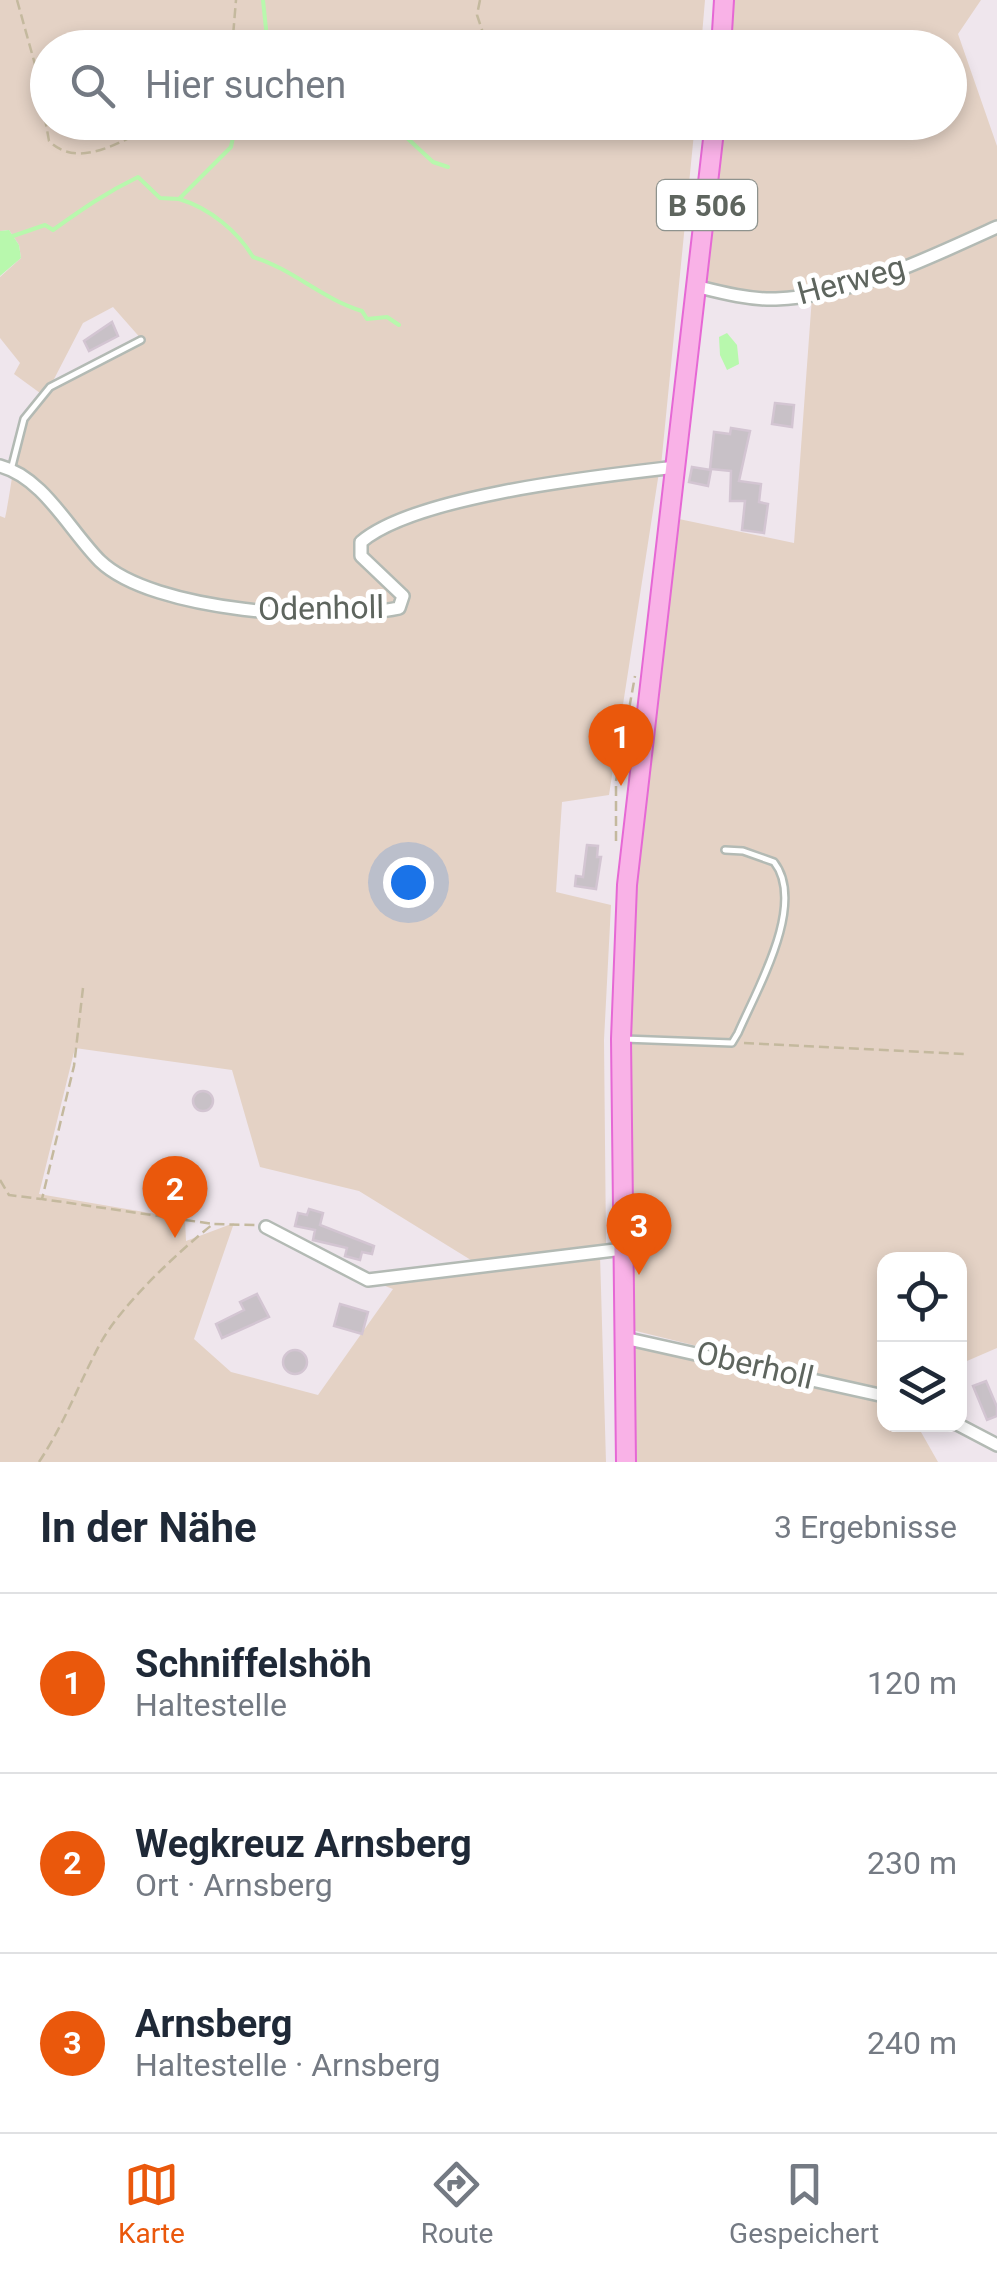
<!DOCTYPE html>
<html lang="de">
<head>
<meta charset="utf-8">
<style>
	body { margin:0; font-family:Roboto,sans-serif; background:#f6f6f7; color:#1f2937 }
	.controls { position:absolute; right:30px; bottom:30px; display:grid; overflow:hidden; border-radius:20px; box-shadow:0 5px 15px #0003 }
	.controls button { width:90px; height:90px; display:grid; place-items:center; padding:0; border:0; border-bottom:2px solid #e0e1e3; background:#fff; color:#1f2937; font:50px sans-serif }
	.you { position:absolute; left:408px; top:882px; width:35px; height:35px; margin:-25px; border:8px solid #fff; border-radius:50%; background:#1a73e8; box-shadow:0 0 0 15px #1a73e833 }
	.badge { display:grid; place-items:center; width:65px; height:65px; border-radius:50%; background:#ea580c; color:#fff; font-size:32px; font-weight:700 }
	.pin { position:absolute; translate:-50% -82px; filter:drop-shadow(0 2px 5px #0008) }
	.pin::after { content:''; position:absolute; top:52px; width:35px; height:30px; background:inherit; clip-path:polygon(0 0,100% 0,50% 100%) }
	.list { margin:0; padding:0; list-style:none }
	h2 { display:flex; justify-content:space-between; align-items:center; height:130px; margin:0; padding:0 40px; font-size:42px }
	h2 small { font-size:32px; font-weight:400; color:#747a83 }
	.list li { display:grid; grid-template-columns:65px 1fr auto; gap:30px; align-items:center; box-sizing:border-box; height:180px; padding:0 40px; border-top:2px solid #e0e1e3 }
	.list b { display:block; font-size:38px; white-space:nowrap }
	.list p { margin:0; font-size:32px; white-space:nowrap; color:#747a83 }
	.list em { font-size:32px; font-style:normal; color:#747a83 }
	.icon { flex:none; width:55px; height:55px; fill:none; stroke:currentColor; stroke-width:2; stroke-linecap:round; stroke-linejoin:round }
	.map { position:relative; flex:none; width:997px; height:1462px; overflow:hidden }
	.search { position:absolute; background:#fff; box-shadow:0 5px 15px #0003; left:30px; right:30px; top:30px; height:110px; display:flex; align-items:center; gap:25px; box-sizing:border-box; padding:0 35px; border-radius:55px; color:#747a83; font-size:38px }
	.sheet { height:670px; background:#fff }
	nav { display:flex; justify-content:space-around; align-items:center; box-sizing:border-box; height:140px; border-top:2px solid #e0e1e3; background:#fff; font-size:28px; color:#747a83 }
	nav a { display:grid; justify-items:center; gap:5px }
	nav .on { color:#ea580c }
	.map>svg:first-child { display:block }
	.green { fill:#e4d2c5 }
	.water { fill:#b8f8ad }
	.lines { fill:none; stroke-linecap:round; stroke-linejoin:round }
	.stream { stroke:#b8f8ad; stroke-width:4 }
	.building { fill:#c8c1c7; stroke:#d3c5d2; stroke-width:2.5 }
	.service-casing { stroke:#b3bab4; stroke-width:10 }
	.minor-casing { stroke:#b3bab4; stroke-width:16 }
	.primary-casing { stroke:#e668d5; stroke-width:22 }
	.path { stroke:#c4b99e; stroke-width:2.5; stroke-dasharray:10 5; stroke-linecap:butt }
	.service { stroke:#fff; stroke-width:5 }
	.minor { stroke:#fff; stroke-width:11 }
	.primary { stroke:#f9b2e7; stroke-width:18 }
	.labels { text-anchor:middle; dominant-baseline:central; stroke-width:10; stroke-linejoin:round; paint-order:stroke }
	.shield { fill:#fff; stroke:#8e938e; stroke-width:2.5 }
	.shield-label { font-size:30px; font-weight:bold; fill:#5e655e }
	.street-label { font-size:32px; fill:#5e655e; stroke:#fff }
</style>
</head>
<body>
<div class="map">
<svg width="997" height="1462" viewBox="0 0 997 1462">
	<rect width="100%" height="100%" fill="#efe6ed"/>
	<g class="green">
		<path d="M 0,0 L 705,0 L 701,47 L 48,48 L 48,122 L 695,123 L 661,466 L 519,490 L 659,472 L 609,795 L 562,802 L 556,892 L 611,905 L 604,1040 L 606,1245 L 479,1265 L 359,1191 L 260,1167 L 232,1070 L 75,1048 L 39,1194 L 185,1219 L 186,1241 L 234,1223 L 194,1339 L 231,1372 L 318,1395 L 393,1289 L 380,1284 L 600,1254 L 606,1462 L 0,1462 L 0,516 L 5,518 C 12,487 14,446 28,418 C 48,378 105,361 143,341 L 113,307 L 83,323 L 52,383 L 40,393 L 14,374 L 20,363 L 0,338 L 0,277 L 21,258 L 19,245 L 9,230 L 0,231 Z"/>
		<path d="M 731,0 L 981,0 L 958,34 L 997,146 L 997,222 C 927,254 855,291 776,292 C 753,292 730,289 707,287 L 721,123 L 950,122 L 950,48 L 728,47 Z"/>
		<polygon points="997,233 997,1348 960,1364 960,1260 884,1260 884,1392 632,1330 625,1033 635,891 674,518 794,543 812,297"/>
		<polygon points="641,1345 884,1399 884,1424 917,1425 938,1462 632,1462 633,1348"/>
	</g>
	<g class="water">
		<polygon points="9,230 19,245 21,258 0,276 0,231"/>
		<polygon points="727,333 737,345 739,364 727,370 720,355 719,337"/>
	</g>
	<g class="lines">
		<g class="stream">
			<polyline points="263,0 268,48"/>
			<polyline points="354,122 387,136 406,137 433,162 448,167"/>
			<path d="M 179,199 C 210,208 238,232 253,257 C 293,269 322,299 362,311 L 367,319 L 387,317 L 399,325"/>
			<path d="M 13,236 L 45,225 L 53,230 C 81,210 105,193 138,177 L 160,198 L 179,199 L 231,147 L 236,122"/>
		</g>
	</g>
	<g class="building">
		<polygon points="112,322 118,336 89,351 84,341"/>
		<polygon points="775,403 794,405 792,427 772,424"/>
		<polygon points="731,428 750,431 739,481 761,484 759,502 768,504 764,533 742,530 745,501 730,501 731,471 710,469 714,432 730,434"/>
		<polygon points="692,467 711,470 708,486 689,482"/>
		<polygon points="587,845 598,846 597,857 601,857 596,889 575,886 576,876 583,877"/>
		<circle cx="203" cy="1101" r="10"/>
		<polygon points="158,1169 176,1170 175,1187 156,1185"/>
		<polygon points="309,1209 323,1213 320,1225 374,1246 372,1254 362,1252 360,1260 345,1256 347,1248 313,1240 315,1230 295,1226 298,1213 307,1215"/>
		<polygon points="257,1294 269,1317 222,1338 216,1324 244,1310 240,1302"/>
		<polygon points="340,1304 368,1312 362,1334 334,1326"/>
		<circle cx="295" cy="1362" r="12"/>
		<polygon points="986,1381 997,1407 997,1416 987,1420 973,1386"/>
	</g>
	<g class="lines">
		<g class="service-casing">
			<g id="service">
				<polyline points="11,470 24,419 50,387 141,340"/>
				<path d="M 624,1039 L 732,1043 L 738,1033 C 756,991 807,904 774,862 L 743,851 L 725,850"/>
			</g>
		</g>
		<g class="minor-casing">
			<g id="minor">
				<path d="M 699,287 C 723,293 751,300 776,299 C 853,296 928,258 997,227"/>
				<path d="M 0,466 C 43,477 70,531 100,561 C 153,612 329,623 399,608 L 403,596 L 361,556 L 361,542 C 416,495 601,476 676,467"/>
				<polyline points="266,1227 368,1280 623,1249"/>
				<polyline points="624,1338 884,1396"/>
				<polyline points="957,1424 997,1445"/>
			</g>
		</g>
		<g class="primary-casing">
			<g id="primary">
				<polyline points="721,48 724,0"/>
				<polyline points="626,1462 621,1039 627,885 715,122"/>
			</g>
		</g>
		<g class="path">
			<path d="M 17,0 L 36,68 L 49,141 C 80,172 128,137 160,122"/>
			<polyline points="480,0 477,15 488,48"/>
			<polyline points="232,48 236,0"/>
			<polyline points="537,122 538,124"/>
			<polyline points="616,841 616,781 635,676"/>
			<polyline points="83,988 74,1066 42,1199 213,1224"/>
			<polyline points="744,1043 965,1054"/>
			<polyline points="0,1180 9,1195 41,1199"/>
			<path d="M 39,1462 C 66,1421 78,1385 100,1344 C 121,1305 178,1252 213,1224 L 255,1225"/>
		</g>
		<use href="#service" class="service"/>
		<use href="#minor" class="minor"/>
		<use href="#primary" class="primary"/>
	</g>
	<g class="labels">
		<rect class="shield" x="657" y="180" width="100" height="50" rx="8"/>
		<g class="shield-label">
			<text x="707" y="205">B 506</text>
		</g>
		<g class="street-label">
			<text transform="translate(851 280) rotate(-15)">Herweg</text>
			<text transform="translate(321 608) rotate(-1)">Odenholl</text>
			<text transform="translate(755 1365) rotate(13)">Oberholl</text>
		</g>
	</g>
</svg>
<div class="controls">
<button><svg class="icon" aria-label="locate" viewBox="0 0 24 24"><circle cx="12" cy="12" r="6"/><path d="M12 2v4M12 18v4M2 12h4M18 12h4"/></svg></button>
<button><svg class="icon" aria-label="layers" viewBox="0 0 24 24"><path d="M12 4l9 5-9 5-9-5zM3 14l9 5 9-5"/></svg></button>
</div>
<div class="you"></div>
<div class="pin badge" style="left:621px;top:786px">1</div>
<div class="pin badge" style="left:175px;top:1238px">2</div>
<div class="pin badge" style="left:639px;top:1275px">3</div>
<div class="search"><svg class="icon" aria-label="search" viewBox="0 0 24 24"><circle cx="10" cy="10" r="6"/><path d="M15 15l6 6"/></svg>Hier suchen</div>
</div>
<section class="sheet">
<h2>In der Nähe<small>3 Ergebnisse</small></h2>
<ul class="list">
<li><span class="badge">1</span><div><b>Schniffelshöh</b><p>Haltestelle</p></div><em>120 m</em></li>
<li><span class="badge">2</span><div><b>Wegkreuz Arnsberg</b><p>Ort · Arnsberg</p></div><em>230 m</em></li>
<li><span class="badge">3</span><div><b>Arnsberg</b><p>Haltestelle · Arnsberg</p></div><em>240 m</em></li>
</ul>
</section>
<nav>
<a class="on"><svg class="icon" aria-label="map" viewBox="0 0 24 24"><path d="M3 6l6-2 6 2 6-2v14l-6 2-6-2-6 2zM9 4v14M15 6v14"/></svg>Karte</a>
<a><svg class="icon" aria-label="directions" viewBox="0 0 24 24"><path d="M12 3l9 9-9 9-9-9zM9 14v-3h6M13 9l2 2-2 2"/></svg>Route</a>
<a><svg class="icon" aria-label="saved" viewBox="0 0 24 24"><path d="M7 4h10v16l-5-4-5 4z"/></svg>Gespeichert</a>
</nav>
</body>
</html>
